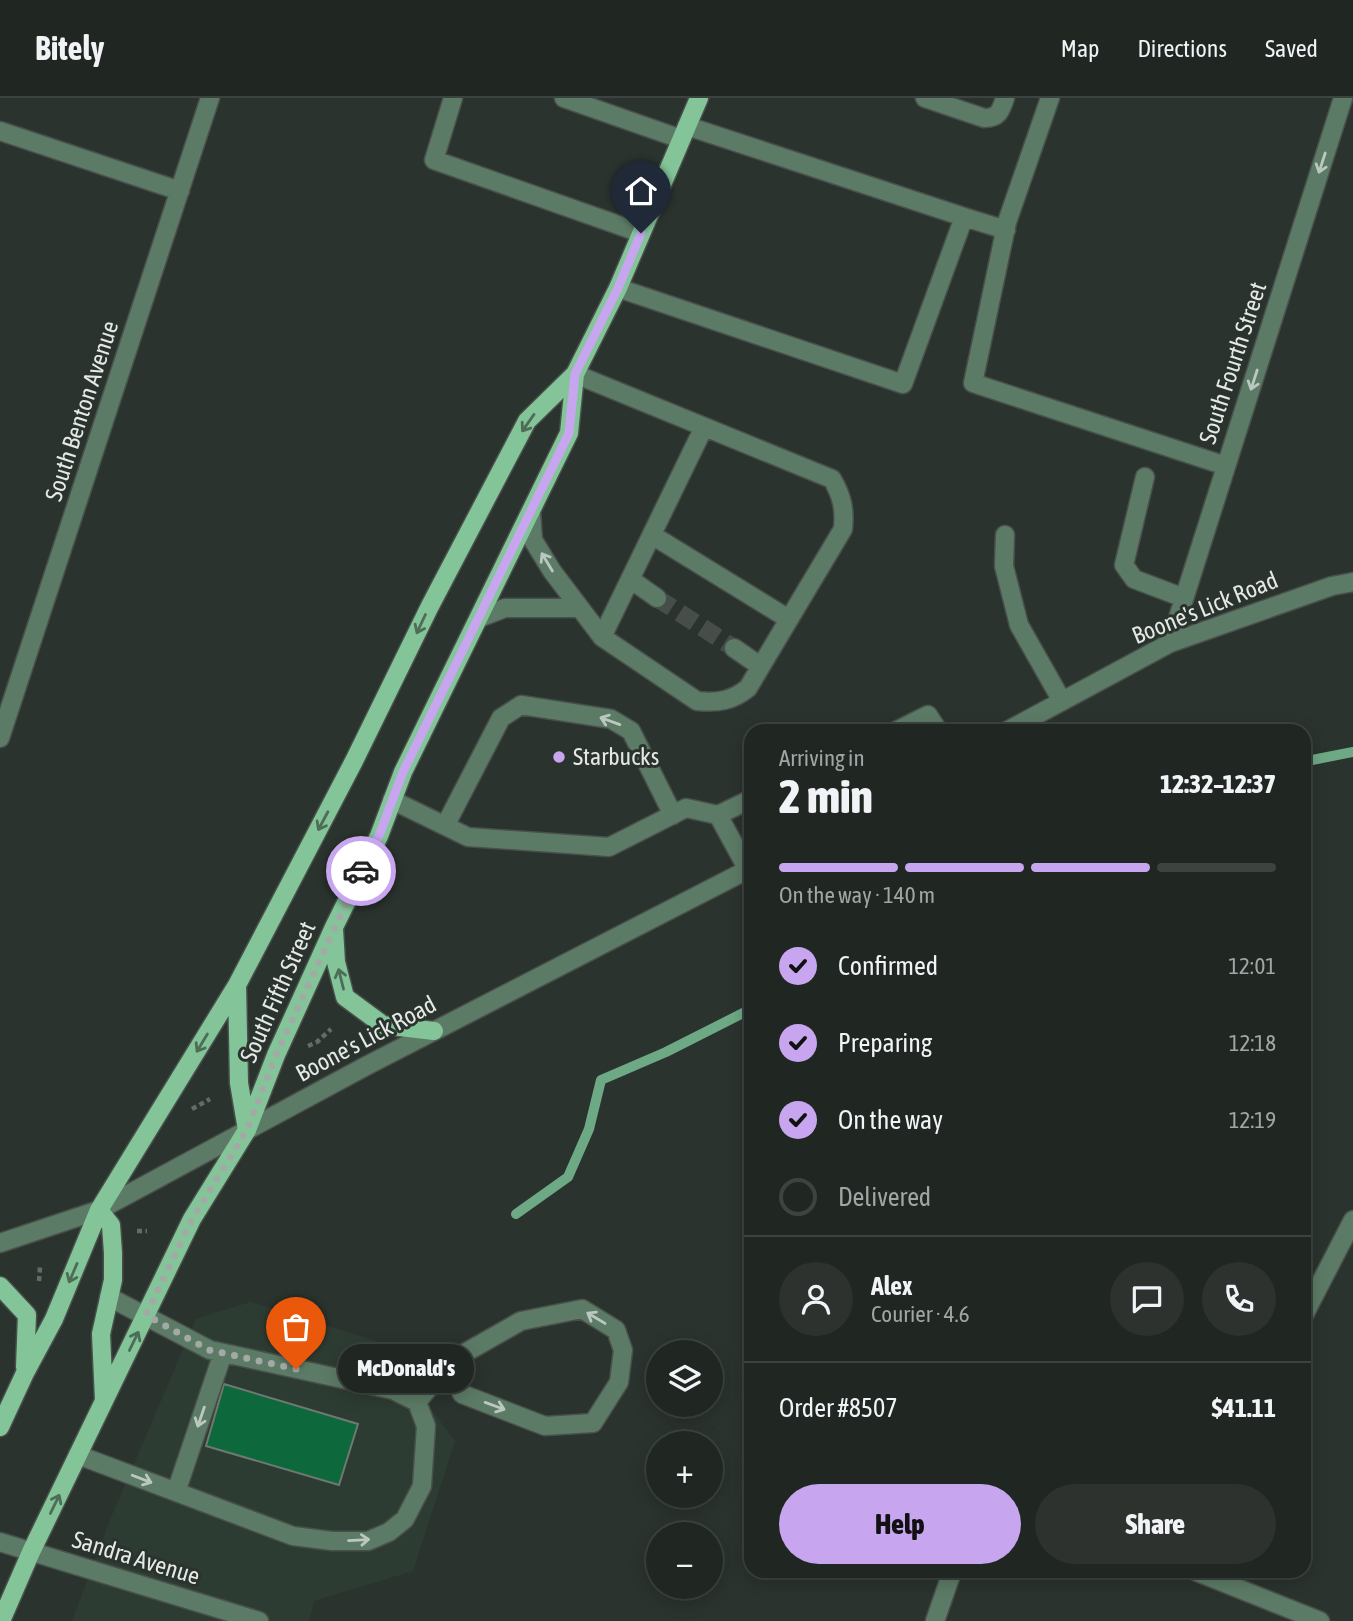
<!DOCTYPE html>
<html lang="en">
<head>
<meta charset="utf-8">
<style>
  :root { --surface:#202622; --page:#2d322f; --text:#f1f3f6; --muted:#a2a5a5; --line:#3d4340; --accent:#c7a6ef }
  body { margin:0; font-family:"Asap Condensed",sans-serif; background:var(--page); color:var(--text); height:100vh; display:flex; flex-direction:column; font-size:26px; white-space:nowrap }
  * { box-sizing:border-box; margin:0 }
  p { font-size:23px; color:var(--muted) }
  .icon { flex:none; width:38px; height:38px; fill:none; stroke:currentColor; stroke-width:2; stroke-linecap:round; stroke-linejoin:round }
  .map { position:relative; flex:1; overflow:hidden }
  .details { position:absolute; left:744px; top:626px; width:567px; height:854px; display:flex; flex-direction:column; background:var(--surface); border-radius:21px; box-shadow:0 4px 18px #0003,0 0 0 2px var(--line) }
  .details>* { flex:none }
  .controls { position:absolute; left:646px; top:1242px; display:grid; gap:14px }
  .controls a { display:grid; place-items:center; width:77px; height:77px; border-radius:50%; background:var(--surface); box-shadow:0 4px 18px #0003,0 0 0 2px var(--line); font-size:35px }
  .pin { position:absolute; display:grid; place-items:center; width:60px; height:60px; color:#fff; margin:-72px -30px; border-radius:50% 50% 50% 0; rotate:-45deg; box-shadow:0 0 7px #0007 }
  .pin .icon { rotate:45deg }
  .courier { position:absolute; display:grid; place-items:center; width:70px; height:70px; margin:-35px; border:5px solid #c7a6ef; border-radius:50%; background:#fff; color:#222; box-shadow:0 2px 9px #0007 }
  .bubble { position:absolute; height:49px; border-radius:24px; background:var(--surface); box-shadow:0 4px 18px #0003,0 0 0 2px var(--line); font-size:23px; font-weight:800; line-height:49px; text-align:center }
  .headline em { font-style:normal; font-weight:800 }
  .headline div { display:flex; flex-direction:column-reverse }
  .headline { display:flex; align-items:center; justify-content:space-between; height:119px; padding:0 35px }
  h1 { font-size:46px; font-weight:800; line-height:52px }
  .bar { display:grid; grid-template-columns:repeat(4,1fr); gap:10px 7px; align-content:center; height:84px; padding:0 35px }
  .bar i { height:9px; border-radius:5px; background:var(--line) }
  .bar .current { background:var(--accent) }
  .bar p { grid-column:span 4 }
  .line { display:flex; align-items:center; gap:18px; padding:0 35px; border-top:2px solid var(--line) }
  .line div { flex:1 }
  .round { display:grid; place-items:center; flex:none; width:74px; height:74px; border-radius:37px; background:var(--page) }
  ol { padding:0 35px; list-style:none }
  li { display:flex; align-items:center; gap:21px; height:77px }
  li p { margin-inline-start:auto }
  li .icon { padding:7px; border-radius:50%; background:var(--accent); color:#111; stroke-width:4 }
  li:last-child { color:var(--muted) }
  li i { width:38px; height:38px; border:4px solid var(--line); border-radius:50% }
  .button { display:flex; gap:14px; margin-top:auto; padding:14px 35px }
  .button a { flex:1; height:80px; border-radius:42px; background:var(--accent); color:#111; font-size:28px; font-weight:800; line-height:80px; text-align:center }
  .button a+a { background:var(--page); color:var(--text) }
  header { display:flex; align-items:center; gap:42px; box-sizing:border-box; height:98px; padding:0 35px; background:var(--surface); border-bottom:2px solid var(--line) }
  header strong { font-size:33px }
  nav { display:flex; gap:38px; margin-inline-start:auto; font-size:24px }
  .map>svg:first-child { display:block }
  .built { fill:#2d3c32 }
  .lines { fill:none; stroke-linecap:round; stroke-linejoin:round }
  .stream { stroke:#6ea986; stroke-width:10 }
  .building { fill:#0d683b; stroke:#6f7972; stroke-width:2 }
  .minor-tunnel { stroke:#474e49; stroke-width:18; stroke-dasharray:18 9; stroke-linecap:butt }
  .minor-casing { stroke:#49504b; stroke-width:21 }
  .major-casing { stroke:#49504b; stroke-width:21 }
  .path { stroke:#656c67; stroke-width:4.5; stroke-dasharray:5 3.5; stroke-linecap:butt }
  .minor { stroke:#5c7b66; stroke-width:18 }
  .major { stroke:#83c599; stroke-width:18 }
  .oneway { stroke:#bbc8bf }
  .oneway2 { stroke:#4e6d59 }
  .done { stroke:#a3a9a5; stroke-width:7; stroke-dasharray:0 12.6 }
  .route { stroke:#c7a6ef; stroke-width:9 }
  .poi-dot { fill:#c7a6ef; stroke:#2b332e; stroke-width:2.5 }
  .labels { text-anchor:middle; stroke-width:6; stroke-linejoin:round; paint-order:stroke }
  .street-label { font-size:24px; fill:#e4e9e5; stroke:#2b332e }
  .poi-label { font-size:24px; fill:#e4e9e5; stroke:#2b332e; text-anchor:start }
</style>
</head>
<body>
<header>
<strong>Bitely</strong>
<nav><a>Map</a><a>Directions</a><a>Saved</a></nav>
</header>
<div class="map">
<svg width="1353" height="1523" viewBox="0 0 1353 1523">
  <rect width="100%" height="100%" fill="#2b332e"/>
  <path class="built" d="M250 1204 380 1244 455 1343 413 1473 314 1503 309 1523H72L110 1422 196 1221Z"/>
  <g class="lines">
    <path class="stream" d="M1304 666 1307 663 1353 654
      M516 1116 568 1079 589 1031 601 982 666 954 751 911"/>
  </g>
  <path class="building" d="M224 1286 358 1326 339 1387 206 1348Z"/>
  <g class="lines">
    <path class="minor-tunnel" d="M657 500 734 550"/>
    <defs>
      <path id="minor" d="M453 0 434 62 641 135
        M564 0 681 41
        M925 0 984 20C999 20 1001 12 1005 0
        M1050 0 1007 124 973 285 1226 368
        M0 33 180 93
        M964 119 1006 132
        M618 190 903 286 964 119 687 28
        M1145 379 1124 467 1134 481 1184 500
        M531 413 533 442 552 473 602 539 697 603C718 605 732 603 748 590L843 431C845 411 842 398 832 381L575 276
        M652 437 787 520
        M1005 437 1004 468 1019 527 1062 603
        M630 481 657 500
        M479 520 505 510H578
        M602 539 704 329
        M1170 545 1343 0
        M734 550 760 568
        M894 634 928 617 939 634
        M1005 634 1170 545 1332 488 1353 484
        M0 640 210 0
        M392 702 468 739 609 749 686 710 718 717 751 701
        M718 717 748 772
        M445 728 501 620 521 607 611 621 631 633 673 717
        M0 1145 99 1112 366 968 751 770
        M1304 1217 1353 1122
        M417 1304 449 1265 463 1256 521 1223 582 1211 616 1232 623 1252 619 1284 593 1325 545 1328 462 1296 449 1265
        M78 1357 293 1438 332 1443H368L389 1434 405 1421 422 1388 426 1328 417 1304 393 1292 210 1252 109 1199
        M176 1394 223 1255
        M0 1444 259 1523
        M1197 1474 1320 1523
        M935 1523 952 1474"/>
      <path id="major" d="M334 831 336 864 345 899 383 927 434 933
        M237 887 239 985 247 1032
        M99 1112 111 1127 113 1155V1182L101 1236 104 1302
        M0 1188 27 1217 25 1269
        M0 1329 25 1275 54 1221 99 1112 237 887 354 663 430 508 527 323 575 276 618 190 699 0
        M1 1523 31 1454 192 1121 247 1032 276 957 334 829 379 738 403 674 569 335 575 276"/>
    </defs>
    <use href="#minor" class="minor-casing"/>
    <use href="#major" class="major-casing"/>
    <path class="path" d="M308 948 317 944 331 931
      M192 1011 210 1001
      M137 1133H147
      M39 1183 40 1169"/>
    <use href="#minor" class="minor"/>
    <use href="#major" class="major"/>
  </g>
  <defs><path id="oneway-shaft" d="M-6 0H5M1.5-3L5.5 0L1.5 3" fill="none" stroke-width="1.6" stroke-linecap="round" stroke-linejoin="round" transform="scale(1.75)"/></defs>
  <g class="oneway">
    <use href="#oneway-shaft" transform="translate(1322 65) rotate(108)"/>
    <use href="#oneway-shaft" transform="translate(1254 282) rotate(108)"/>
    <use href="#oneway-shaft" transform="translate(547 464) rotate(-121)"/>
    <use href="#oneway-shaft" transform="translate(610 623) rotate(-160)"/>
    <use href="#oneway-shaft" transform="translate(596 1220) rotate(-149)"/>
    <use href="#oneway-shaft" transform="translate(495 1308) rotate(20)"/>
    <use href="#oneway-shaft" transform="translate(201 1319) rotate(109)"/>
    <use href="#oneway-shaft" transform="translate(142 1381) rotate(21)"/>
    <use href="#oneway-shaft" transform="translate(359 1442) rotate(-3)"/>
  </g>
  <g class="oneway2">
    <use href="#oneway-shaft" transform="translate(528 325) rotate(125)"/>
    <use href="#oneway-shaft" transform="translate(421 526) rotate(115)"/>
    <use href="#oneway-shaft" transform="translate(323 723) rotate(118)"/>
    <use href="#oneway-shaft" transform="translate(341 881) rotate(-104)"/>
    <use href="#oneway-shaft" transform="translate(202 945) rotate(121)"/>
    <use href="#oneway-shaft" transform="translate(73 1175) rotate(113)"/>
    <use href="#oneway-shaft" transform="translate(134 1243) rotate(-64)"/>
    <use href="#oneway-shaft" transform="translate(55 1406) rotate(-64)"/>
  </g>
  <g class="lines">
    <path class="done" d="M296 1271 209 1252 146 1217 192 1121 247 1032 276 957 361 773"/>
    <path class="route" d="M361 773 379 738 403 674 569 335 575 276 618 190 641 135"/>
  </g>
  <circle class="poi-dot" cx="559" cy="659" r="7"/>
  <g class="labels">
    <g class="street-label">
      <text transform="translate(1233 265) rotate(-72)" y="8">South Fourth Street</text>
      <text transform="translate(82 313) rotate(-72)" y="8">South Benton Avenue</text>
      <text transform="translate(1205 510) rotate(-22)" y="8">Boone's Lick Road</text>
      <text transform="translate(278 894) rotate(-66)" y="8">South Fifth Street</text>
      <text transform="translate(366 941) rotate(-28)" y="8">Boone's Lick Road</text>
      <text transform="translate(136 1460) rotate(17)" y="8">Sandra Avenue</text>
    </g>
    <g class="poi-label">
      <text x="573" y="667">Starbucks</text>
    </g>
  </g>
</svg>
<div class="controls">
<a><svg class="icon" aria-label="layers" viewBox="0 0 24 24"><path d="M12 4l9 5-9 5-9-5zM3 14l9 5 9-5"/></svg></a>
<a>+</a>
<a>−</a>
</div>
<div class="pin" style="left:296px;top:1271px;background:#ea580c"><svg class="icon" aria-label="bag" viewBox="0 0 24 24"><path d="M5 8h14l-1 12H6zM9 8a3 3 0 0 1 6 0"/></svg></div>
<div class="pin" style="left:641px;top:135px;background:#1f2937"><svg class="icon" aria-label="home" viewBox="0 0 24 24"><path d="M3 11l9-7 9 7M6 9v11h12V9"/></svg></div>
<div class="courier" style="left:361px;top:773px"><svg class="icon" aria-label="car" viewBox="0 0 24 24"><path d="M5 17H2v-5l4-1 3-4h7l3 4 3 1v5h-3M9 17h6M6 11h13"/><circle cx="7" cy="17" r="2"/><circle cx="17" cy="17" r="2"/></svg></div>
<div class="bubble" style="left:338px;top:1246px;width:136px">McDonald's</div>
<section class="details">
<div class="headline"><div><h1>2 min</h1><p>Arriving in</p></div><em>12:32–12:37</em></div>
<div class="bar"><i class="current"></i><i class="current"></i><i class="current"></i><i></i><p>On the way · 140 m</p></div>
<ol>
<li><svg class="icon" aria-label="check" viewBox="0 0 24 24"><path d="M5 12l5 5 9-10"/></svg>Confirmed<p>12:01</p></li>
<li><svg class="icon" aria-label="check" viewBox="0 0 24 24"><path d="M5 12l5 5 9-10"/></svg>Preparing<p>12:18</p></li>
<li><svg class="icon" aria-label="check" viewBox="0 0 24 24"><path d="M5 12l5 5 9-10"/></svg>On the way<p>12:19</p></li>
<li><i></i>Delivered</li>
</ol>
<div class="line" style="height:126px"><a class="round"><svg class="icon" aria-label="person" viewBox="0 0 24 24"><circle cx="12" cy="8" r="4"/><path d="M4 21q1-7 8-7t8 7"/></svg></a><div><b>Alex</b><p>Courier · 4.6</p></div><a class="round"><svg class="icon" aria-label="chat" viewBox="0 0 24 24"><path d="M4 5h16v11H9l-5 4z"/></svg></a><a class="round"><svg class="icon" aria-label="phone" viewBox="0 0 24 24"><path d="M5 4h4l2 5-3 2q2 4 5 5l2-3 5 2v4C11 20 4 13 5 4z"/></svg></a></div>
<div class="line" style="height:91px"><div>Order #8507</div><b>$41.11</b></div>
<div class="button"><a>Help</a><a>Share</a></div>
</section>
</div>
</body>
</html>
